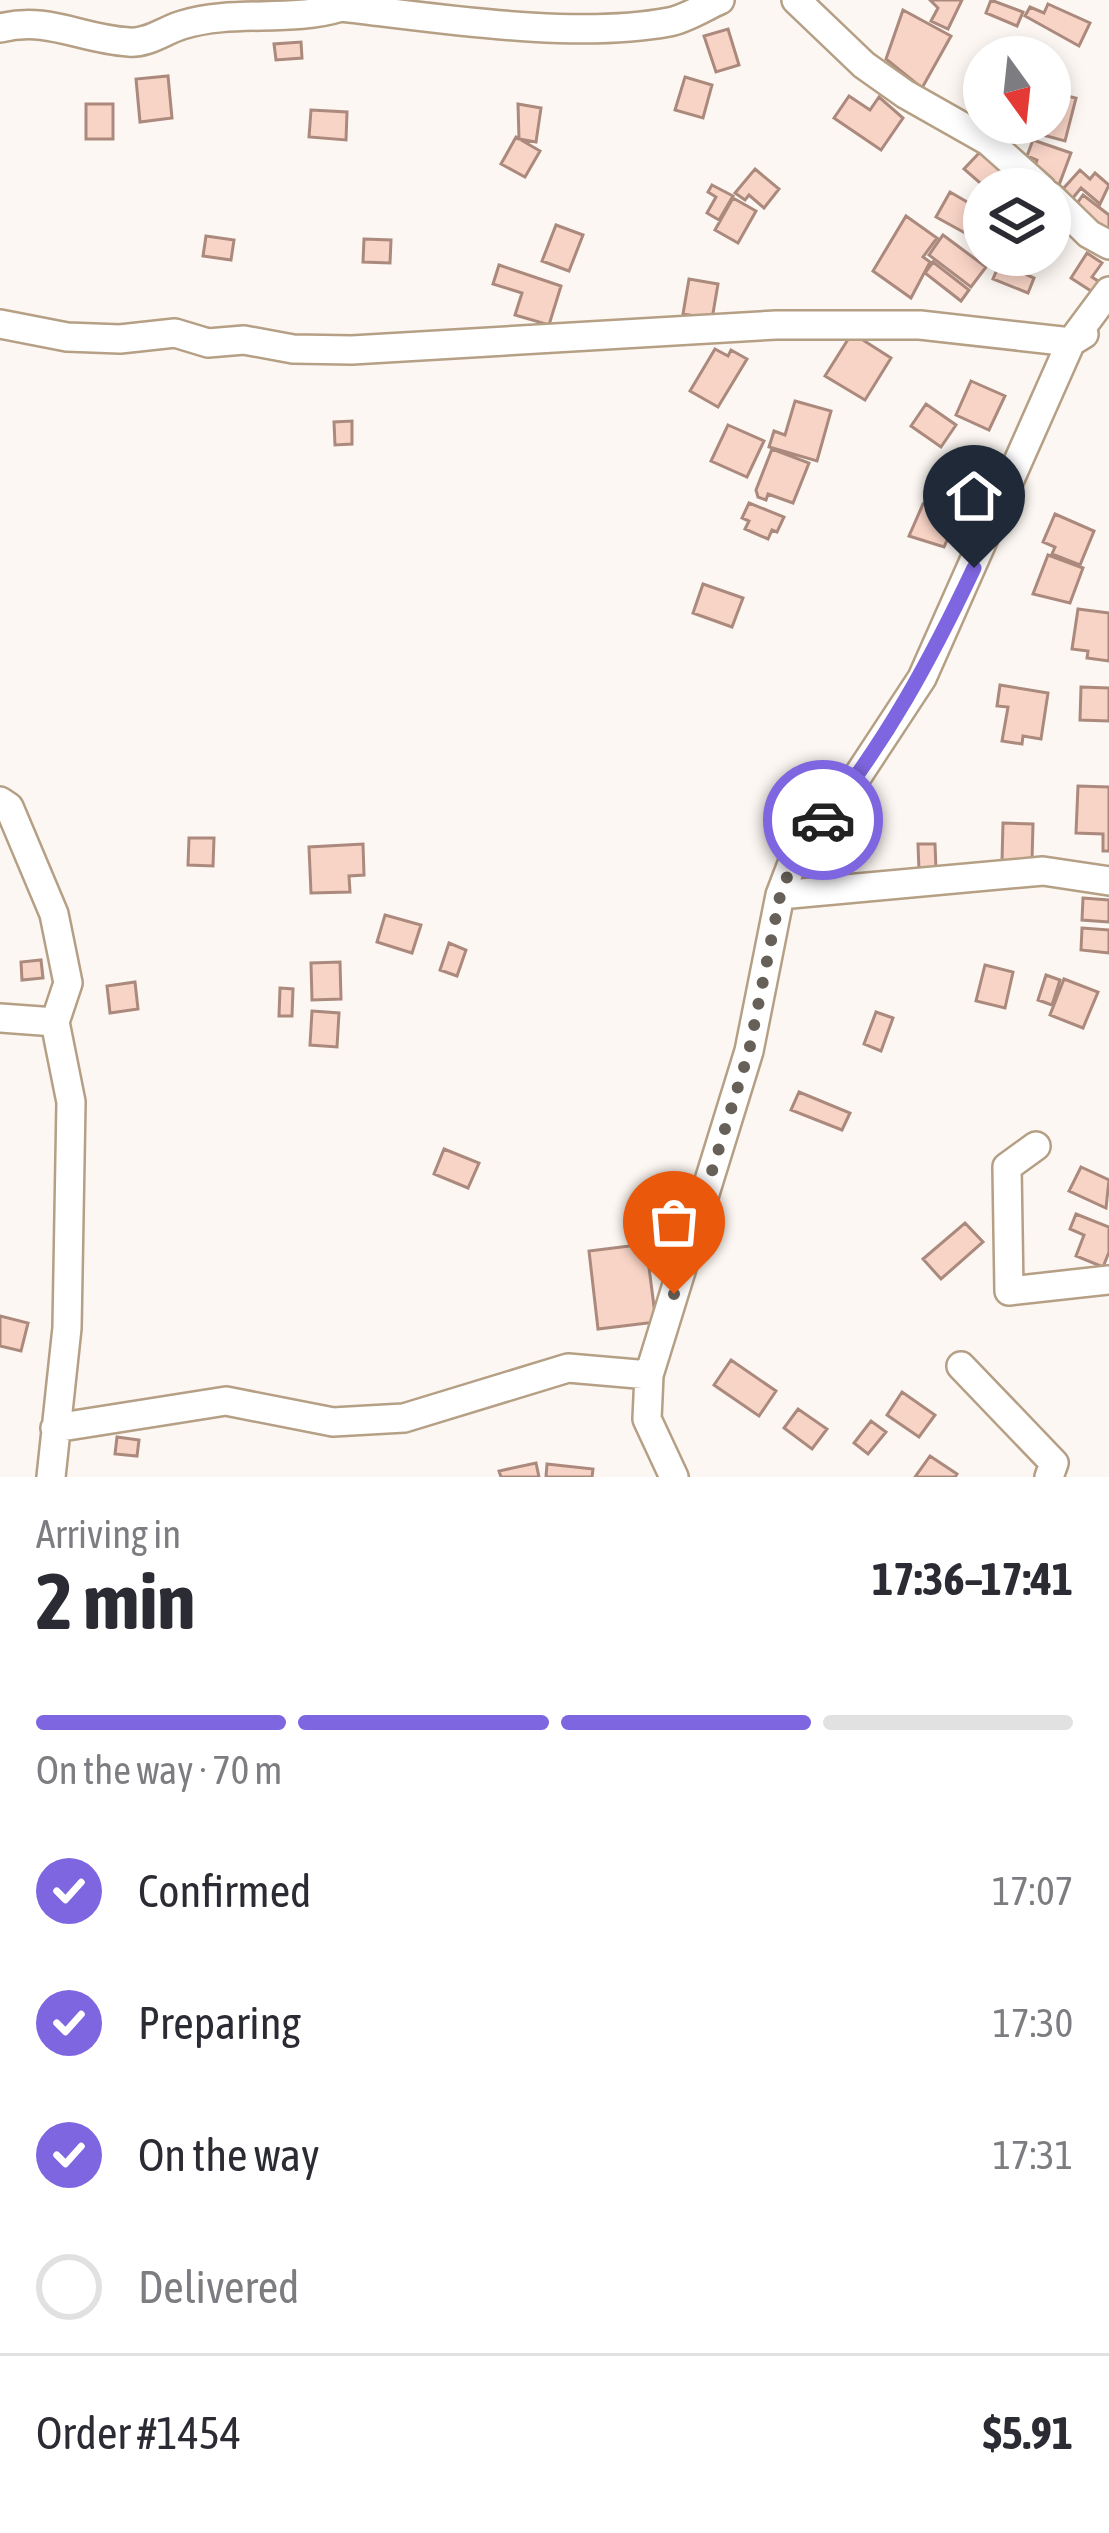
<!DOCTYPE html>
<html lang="en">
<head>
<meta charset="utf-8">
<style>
  :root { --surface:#fff; --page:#f7f7f7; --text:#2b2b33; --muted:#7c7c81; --line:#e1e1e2; --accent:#7f66e1 }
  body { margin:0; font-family:"Asap Condensed",sans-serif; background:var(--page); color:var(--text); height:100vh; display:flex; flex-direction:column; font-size:45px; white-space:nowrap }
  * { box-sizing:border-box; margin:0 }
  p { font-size:39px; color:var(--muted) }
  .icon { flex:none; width:66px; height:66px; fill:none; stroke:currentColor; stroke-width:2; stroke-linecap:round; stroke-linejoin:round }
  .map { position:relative; height:1477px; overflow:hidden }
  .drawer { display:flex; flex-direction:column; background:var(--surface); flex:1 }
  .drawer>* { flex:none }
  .needle { width:78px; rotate:165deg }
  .controls { position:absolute; left:963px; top:36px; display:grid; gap:24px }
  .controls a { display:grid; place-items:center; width:108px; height:108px; border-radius:50%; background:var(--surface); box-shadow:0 6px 18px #0003; font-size:60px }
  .pin { position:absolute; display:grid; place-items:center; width:102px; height:102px; color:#fff; margin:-123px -51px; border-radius:50% 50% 50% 0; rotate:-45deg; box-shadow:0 0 12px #0007 }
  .pin .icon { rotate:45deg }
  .courier { position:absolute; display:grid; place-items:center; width:120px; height:120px; margin:-60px; border:9px solid #7f66e1; border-radius:50%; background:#fff; color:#222; box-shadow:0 3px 15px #0007 }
  .head em { font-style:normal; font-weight:700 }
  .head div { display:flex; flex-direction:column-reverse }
  .head { display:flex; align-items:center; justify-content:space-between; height:204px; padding:0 36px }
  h1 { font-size:78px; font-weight:700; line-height:90px }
  .bar { display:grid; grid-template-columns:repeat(4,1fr); gap:18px 12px; align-content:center; height:144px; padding:0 36px }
  .bar i { height:15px; border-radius:9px; background:var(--line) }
  .bar .current { background:var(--accent) }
  .bar p { grid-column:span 4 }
  .line { display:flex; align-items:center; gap:30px; padding:0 36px; border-top:3px solid var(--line) }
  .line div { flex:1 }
  ol { padding:0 36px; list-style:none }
  li { display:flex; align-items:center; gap:36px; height:132px }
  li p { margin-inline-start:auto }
  li .icon { padding:12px; border-radius:50%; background:var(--accent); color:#fff; stroke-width:4 }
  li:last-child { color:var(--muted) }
  li i { width:66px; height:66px; border:6px solid var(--line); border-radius:50% }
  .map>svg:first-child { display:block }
  .building { fill:#f8d4c6; stroke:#ab8a7d; stroke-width:3 }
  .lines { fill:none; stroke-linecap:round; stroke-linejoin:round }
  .street-casing { stroke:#b59f85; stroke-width:32 }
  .street { stroke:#fff; stroke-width:27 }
  .done { stroke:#666058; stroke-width:12; stroke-dasharray:0 21.6 }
  .route { stroke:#7f66e1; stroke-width:15 }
</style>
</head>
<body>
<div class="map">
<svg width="1109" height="1477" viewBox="0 0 1109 1477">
  <rect width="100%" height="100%" fill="#fcf7f2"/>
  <path class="building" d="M930 0H962L948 29 931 21 938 8Z
    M991 0 1023 12 1017 26 986 13Z
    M1048 4 1090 23 1079 46 1025 16 1030 7 1044 13Z
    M903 10 951 36 922 88 886 59Z
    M728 29 739 65 716 72 704 36Z
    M301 42 302 58 276 60 274 44Z
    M168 76 172 118 140 122 136 79Z
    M685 77 712 85 703 118 675 110Z
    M1050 92 1076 98 1065 141 1039 134 1041 123H1050Z
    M849 96 870 110 879 97 903 118 881 150 834 118Z
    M86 104H113V139H86Z
    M518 104 541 108 536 142 519 139Z
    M311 110 347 112 346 140 309 137Z
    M516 137 540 151 525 177 501 164Z
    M1033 140 1071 153 1059 185 1032 175 1037 160 1027 156Z
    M980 152 1008 176 997 189H987L964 169Z
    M755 169 779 189 764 208 749 195 745 200 735 193Z
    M1080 170 1090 179 1095 173 1109 185 1100 204 1081 188 1072 199 1062 190Z
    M712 185 733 196 719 220 707 213 716 197 708 192Z
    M950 192 981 210 967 234 936 217Z
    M1083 195 1109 215V233L1071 212Z
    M733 198 756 211 738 243 715 230Z
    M906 216 937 238 923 257 930 262 911 298 873 271Z
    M556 225 583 235 569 271 542 261Z
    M943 235 986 267 971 287 929 255Z
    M206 236 234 240 231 260 203 256Z
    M364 239 391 240 390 263 363 262Z
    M1087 253 1102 263 1092 277 1101 283 1094 293 1071 278Z
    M1003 255 1035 256 1027 275 1034 278 1028 293 993 279Z
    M933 262 969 290 961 301 925 273Z
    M499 265 561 286 549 325 515 315 522 293 493 284Z
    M689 279 718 284 712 319 683 314Z
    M852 333 891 358 865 400 825 376Z
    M715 349 728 356 731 350 747 359 718 407 690 391Z
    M971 381 1005 396 989 430 956 415Z
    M795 401 831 411 817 461 769 447 774 431 785 435Z
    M926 404 956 425 941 447 911 426Z
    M352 421V444L335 445 334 422Z
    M728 425 764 441 747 477 711 461Z
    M772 449 809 463 793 503 768 494 766 500 758 497 756 490Z
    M968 459 987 471 957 517 926 497 948 463 960 471Z
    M749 503 784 517 777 532 772 530 768 539 745 529 749 521 742 518Z
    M923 504 957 519 944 547 909 536Z
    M1055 514 1094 531 1080 565 1052 554 1055 547 1043 542Z
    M1048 555 1083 568 1070 603 1033 594Z
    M703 584 743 598 732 627 693 613Z
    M1078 609 1109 613V661L1087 658 1088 651 1072 649Z
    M1000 685 1048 693 1041 739 1023 736 1022 744 1002 741 1008 707 997 706Z
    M1081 687 1109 688V721L1080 720Z
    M1078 786 1109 787V851H1103V834L1076 833Z
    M1003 823 1033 824 1032 861H1002Z
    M189 838H214L213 866 188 865Z
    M363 844 364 875 349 876 350 892 311 893 309 847Z
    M918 844H935L936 870 919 871Z
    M1083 898 1109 900V922L1082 920Z
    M385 915 421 925 412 953 377 942Z
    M1082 928 1109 930V953L1081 950Z
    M449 943 466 950 457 976 440 970Z
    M41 960 43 978 22 980 21 962Z
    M340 962 341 999 312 1000 311 963Z
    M985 965 1013 972 1005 1008 976 1001Z
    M1046 975 1060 980 1052 1005 1038 1000Z
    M1064 979 1098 992 1083 1028 1050 1015Z
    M135 982 138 1009 110 1013 107 986Z
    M280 988 293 989 292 1016H279Z
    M312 1011 339 1013 337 1047 310 1045Z
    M876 1012 893 1018 881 1051 864 1044Z
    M799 1092 850 1113 842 1130 791 1110Z
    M444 1149 479 1163 468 1188 434 1174Z
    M1081 1167 1109 1180 1106 1208 1069 1191Z
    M1076 1214 1109 1227V1252L1103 1267 1076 1256 1084 1235 1070 1229Z
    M965 1223 983 1242 941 1279 923 1259Z
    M646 1244 656 1322 598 1329 589 1251Z
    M0 1316 28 1323 21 1351 0 1346Z
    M731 1360 776 1391 759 1416 714 1385Z
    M902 1392 935 1415 919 1437 887 1415Z
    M798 1409 827 1429 812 1449 784 1428Z
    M871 1421 886 1432 868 1454 854 1443Z
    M117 1437 139 1440 137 1456 115 1454Z
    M930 1456 957 1474 955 1477H915Z
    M536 1463 539 1477H501L499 1471Z
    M547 1464 593 1469 592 1477H546Z"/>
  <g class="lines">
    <defs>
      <path id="street" d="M341 0V7C439 18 573 40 669 22 686 19 704 7 720 0
        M796 0 864 65 905 94 988 141 1042 189
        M0 28C50 16 79 39 129 42 147 44 165 30 182 25 233 9 290 23 341 7
        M1050 196 1089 234 1109 245
        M0 324 67 337 120 339 175 333 208 343 244 340 293 349 352 350 776 325H920L1071 342 1084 334
        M0 801 9 807 54 914 68 983 55 1022 71 1102 67 1328 51 1477
        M780 895 1043 871 1109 881
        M0 1018 55 1022
        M1036 1146 1007 1167 1009 1291 1109 1280
        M961 1366 1054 1463 1049 1477
        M55 1428 226 1401 333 1422 404 1418 568 1368 649 1375
        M674 1477 647 1419 649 1375 749 1051 780 895 796 853 857 777 922 678 1071 342 1109 291"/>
    </defs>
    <use href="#street" class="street-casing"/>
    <use href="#street" class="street"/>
  </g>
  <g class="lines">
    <path class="done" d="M674 1294 749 1051 780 896 796 853 823 820"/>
    <path class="route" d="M823 820C886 742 931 659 974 568"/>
  </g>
</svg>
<div class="controls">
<a><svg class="needle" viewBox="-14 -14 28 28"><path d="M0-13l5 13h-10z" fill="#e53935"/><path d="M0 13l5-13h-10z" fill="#7c7c81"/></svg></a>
<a><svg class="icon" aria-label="layers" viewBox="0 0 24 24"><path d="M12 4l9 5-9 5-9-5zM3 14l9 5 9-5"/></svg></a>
</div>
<div class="pin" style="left:674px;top:1294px;background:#ea580c"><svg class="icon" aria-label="bag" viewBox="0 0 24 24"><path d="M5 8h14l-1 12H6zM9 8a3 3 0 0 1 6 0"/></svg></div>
<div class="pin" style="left:974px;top:568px;background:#1f2937"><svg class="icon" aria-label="home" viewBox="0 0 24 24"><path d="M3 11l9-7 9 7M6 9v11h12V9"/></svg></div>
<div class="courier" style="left:823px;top:820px"><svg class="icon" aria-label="car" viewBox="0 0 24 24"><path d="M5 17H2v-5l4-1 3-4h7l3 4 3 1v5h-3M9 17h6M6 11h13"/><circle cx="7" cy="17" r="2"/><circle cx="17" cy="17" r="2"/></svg></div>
</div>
<section class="drawer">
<div class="head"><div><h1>2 min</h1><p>Arriving in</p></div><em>17:36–17:41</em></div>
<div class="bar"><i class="current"></i><i class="current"></i><i class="current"></i><i></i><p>On the way · 70 m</p></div>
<ol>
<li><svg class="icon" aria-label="check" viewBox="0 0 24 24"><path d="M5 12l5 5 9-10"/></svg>Confirmed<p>17:07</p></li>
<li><svg class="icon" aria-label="check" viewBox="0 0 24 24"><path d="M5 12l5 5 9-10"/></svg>Preparing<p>17:30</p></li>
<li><svg class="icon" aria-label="check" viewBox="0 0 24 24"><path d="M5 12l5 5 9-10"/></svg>On the way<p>17:31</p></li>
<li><i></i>Delivered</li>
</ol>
<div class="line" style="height:156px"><div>Order #1454</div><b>$5.91</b></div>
</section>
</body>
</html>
